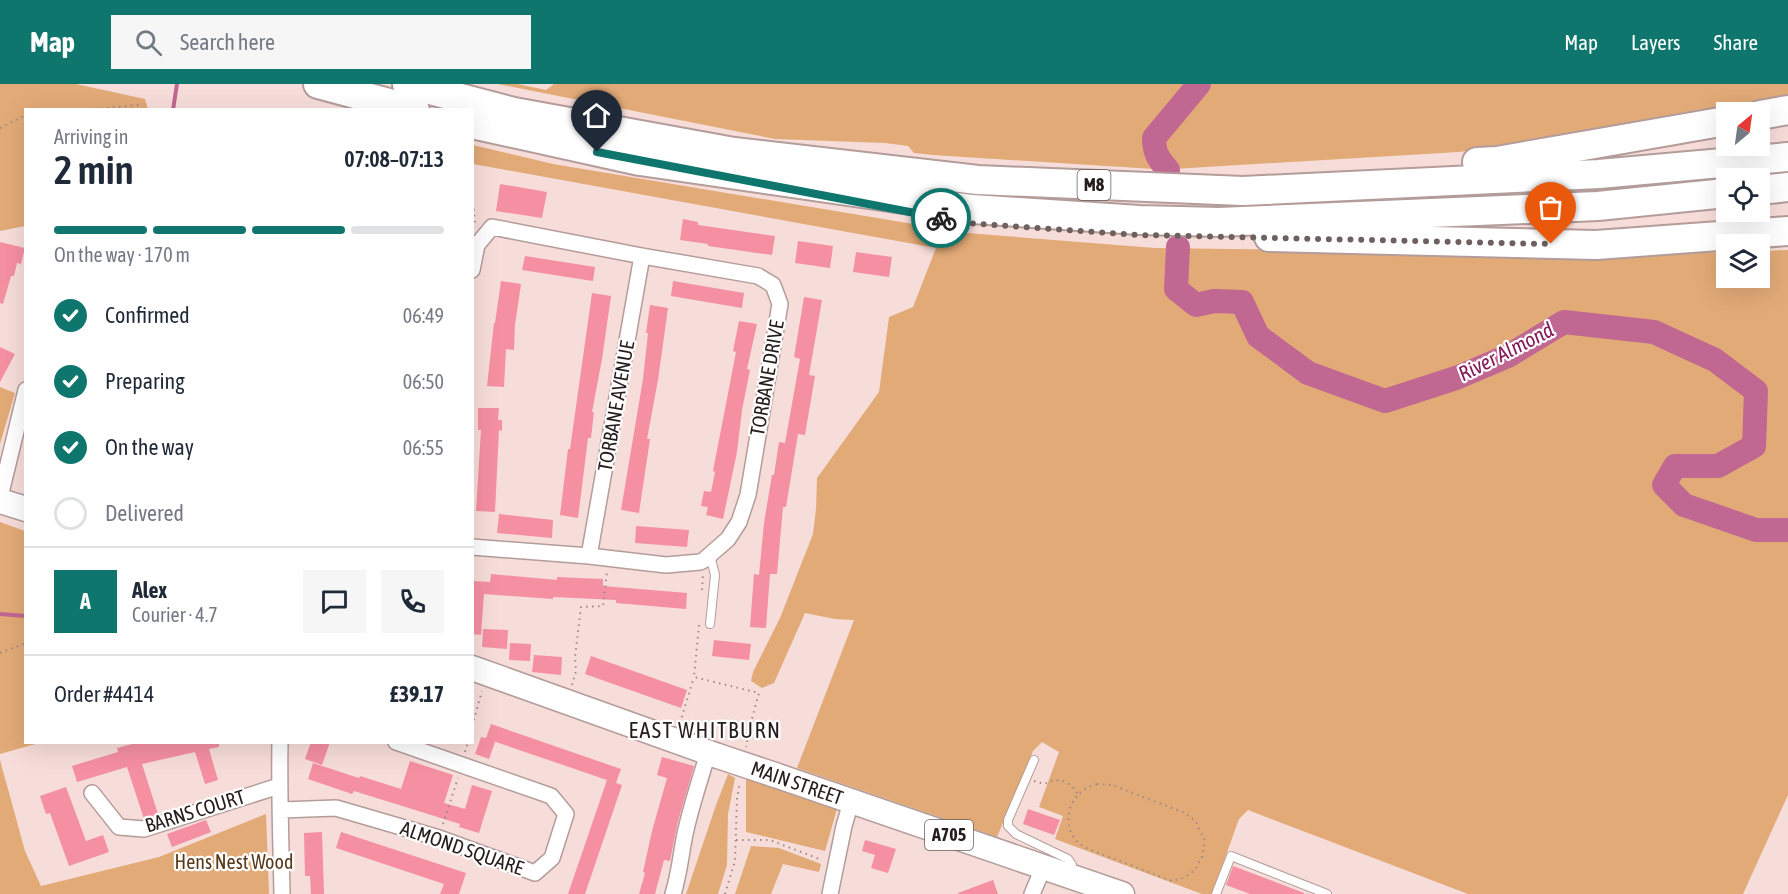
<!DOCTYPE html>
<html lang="en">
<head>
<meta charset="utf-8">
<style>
  :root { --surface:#fff; --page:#f6f6f7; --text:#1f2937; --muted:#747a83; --line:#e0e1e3; --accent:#0f766e }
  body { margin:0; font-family:"Asap Condensed",sans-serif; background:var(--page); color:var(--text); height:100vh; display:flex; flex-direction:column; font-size:22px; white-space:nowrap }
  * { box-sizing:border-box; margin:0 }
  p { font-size:20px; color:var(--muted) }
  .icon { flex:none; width:33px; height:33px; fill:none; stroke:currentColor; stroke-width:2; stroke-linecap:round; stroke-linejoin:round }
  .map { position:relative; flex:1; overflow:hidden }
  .panel { position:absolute; left:24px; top:24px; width:450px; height:636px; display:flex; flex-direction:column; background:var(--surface); border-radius:0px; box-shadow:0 6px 24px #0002 }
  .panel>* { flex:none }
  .needle { width:39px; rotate:29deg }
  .buttons { position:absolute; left:1716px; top:18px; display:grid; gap:12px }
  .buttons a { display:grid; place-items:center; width:54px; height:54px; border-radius:0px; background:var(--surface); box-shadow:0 6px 24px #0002; font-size:30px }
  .pin { position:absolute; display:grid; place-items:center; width:51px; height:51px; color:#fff; margin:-62px -26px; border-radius:50% 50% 50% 0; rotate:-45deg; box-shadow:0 0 6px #0007 }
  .pin .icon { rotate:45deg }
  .courier { position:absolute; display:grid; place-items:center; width:60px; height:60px; margin:-30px; border:4px solid #0f766e; border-radius:50%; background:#fff; color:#222; box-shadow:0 2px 8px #0007 }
  .headline em { font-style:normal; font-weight:600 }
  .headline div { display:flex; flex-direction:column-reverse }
  .headline { display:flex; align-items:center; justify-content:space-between; height:102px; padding:0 30px }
  h1 { font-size:39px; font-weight:600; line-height:45px }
  .bar { display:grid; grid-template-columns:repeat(4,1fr); gap:9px 6px; align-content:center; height:72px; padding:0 30px }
  .bar i { height:8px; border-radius:4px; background:var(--line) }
  .bar .active { background:var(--accent) }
  .bar p { grid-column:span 4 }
  .line { display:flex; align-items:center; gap:15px; padding:0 30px; border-top:2px solid var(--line) }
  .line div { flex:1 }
  .round { display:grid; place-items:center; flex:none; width:63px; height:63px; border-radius:0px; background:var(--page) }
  ol { padding:0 30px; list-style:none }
  li { display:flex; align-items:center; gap:18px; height:66px }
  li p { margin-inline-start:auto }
  li .icon { padding:6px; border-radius:50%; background:var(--accent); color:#fff; stroke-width:4 }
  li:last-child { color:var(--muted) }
  li i { width:33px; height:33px; border:3px solid var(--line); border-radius:50% }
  header { display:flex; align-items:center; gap:36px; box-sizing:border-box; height:84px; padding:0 30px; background:var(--accent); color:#fff }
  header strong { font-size:28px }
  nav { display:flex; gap:33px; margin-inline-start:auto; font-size:21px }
  .search { width:420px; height:54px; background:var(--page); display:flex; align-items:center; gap:15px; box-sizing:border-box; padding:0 21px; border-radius:0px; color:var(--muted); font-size:22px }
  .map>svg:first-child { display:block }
  .green { fill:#e2aa77 }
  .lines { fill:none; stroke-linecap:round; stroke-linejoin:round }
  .stream { stroke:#c06792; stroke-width:4 }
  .river { stroke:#c06792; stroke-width:24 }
  .building { fill:#f58fa2 }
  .service-casing { stroke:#b39c99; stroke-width:10 }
  .minor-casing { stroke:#b39c99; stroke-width:18 }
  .primary-casing { stroke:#b39c99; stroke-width:27 }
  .motorway-casing { stroke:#b39c99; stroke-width:32 }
  .path { stroke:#9c8a88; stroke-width:2; stroke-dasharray:1.5 4.5; stroke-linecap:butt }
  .service { stroke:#fff; stroke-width:8 }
  .minor { stroke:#fff; stroke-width:15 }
  .primary { stroke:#fff; stroke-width:24 }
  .motorway { stroke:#fff; stroke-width:28 }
  .primary-bridge-casing { stroke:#b39c99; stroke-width:27; stroke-linecap:butt }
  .primary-bridge { stroke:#fff; stroke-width:24 }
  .done { stroke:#6e605e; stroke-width:6; stroke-dasharray:0 10.8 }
  .route { stroke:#0f766e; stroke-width:8 }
  .labels { text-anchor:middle; stroke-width:4.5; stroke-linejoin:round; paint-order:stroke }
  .shield { fill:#fff; stroke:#66605f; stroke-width:1.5 }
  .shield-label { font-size:18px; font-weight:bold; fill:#251c1b }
  .street-label { font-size:20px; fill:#251c1b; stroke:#fff }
  .park-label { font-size:20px; fill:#57391b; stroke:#fff }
  .water-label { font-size:21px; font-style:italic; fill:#851857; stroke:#fff }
  .quarter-label { font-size:22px; letter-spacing:1.5px; fill:#251c1b; stroke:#fff }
</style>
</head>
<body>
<header>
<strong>Map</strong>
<div class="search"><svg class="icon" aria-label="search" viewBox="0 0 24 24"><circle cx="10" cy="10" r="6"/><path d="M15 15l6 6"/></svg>Search here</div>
<nav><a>Map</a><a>Layers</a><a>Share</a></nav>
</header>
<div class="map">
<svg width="1788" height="810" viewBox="0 0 1788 810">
  <rect width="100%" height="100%" fill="#f7ddda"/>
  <path class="green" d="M0 0H76L145 15 148 25 26 26 25 142 0 147Z
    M498 0H518L546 6 554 0H1788V14L1687 33 1680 29 1610 47 1459 68 1173 85H1154L933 71 914 69 908 62 885 59 775 55Z
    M473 61 553 80 967 149 1155 164 1661 170 1726 168V194H1760V167L1788 166V711L1743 810H1468L1248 726 1239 735 1212 810H1202L1055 755 1063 732 1039 723 1059 668 1042 658 1033 667 997 753 797 684 854 536 835 535 805 529 774 599 762 604 751 597 753 588 780 534 813 450 816 425 817 394 879 308 889 233 913 223 936 164 473 80Z
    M0 303 15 309 0 360Z
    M0 438 25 447 26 658 39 659 0 670Z
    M0 676 25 767 41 802 159 773 266 730 269 810H0Z
    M728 690 735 694 728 730 727 781 718 810H686L716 721Z
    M746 693 837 725 825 767 746 748Z
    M751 762 779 764 821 780 819 788 783 780 771 810H735Z"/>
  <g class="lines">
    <path class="stream" d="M173 26 177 0
      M0 530 26 532"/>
    <path class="river" d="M1168 86C1158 75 1154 68 1154 54L1199 0
      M1178 163 1176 205 1196 221 1214 217 1242 218 1258 252 1308 289 1385 317 1456 294 1508 272 1564 238 1654 248 1715 276 1756 307 1754 362 1718 382H1675L1664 401 1684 421 1756 446H1788"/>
  </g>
  <path class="building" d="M500 100 547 108 542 134 496 127Z
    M683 135 698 138V141L775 152 772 171 708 162V160L680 156Z
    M798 157 833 162 830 184 795 179Z
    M0 158 25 164 21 180 17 179 14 192H11L3 220 0 219Z
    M856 168 892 173 889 193 853 188Z
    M525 172 595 183 593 197 522 186Z
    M501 197 521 200 515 241 514 266 506 265 504 303 487 302 494 239H495Z
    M673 197 744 209 742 224 671 212Z
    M592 209 611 212 602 275 592 328H594L591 354H588L578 434 560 431 568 365H570Z
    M804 213 822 216 809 291 815 292 805 351 798 350 786 423H783L777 490H770L766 544 750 543 754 490 759 491 764 439 772 391H774L779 358 785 359 800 275 794 273Z
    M650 221 668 224 658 296 647 355H650L639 429 621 426 643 295 648 249H646Z
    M739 237 757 240 747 285 750 286 742 326 737 368 723 435 706 431 708 423 701 422 704 407 711 408 715 388 713 387 736 268 733 267Z
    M0 263 15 270 0 298Z
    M478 324H499L498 336H502V347L499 346 495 428 476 427 481 346H478Z
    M499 430 553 436 552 454 497 449Z
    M636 442 689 446 687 463 635 459Z
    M491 490 557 496V493L603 495V502L687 509 686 525 616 519V516L553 513V515L484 510 481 551 472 550V497L490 498Z
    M483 545 508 546 507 565 482 563Z
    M714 556 751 560 749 576 712 572Z
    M510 559 531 560 530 577 509 576Z
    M534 571 562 573 561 591 532 588Z
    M591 572 687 606 681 624 585 590Z
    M491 640 621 685 616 699 622 701 585 810H568L607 696 493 657 495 658 489 675 475 670 481 653 486 654Z
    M140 658H219V663L209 665 218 696 205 700 195 668 142 680 158 730 144 735 127 683 77 698 72 682 118 668 117 664Z
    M311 658H330L322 681 305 675Z
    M662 673 694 682 678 737 670 777 664 776 655 810H639L645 789 643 788 652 747 667 694 657 691Z
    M410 677 453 691 444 719 465 725 472 701 492 707 479 749 459 743 460 740 354 707 352 710 308 695 313 679 359 694 360 692 401 705Z
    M66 703 86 757 103 751 109 768 69 782 50 729 46 730 40 712Z
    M1028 725 1060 736 1054 751 1023 740Z
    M206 736 211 748 172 763 167 750Z
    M322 748 324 810H311L310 792H305L304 749Z
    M341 748 466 789 459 810H440L444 800 336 764Z
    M865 756 896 765 888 789 871 784 875 771 862 767Z
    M1233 782 1304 809V810H1250L1226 801Z
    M993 796 998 810H958V809Z"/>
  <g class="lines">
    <defs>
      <path id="service" d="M710 471 715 491 710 540
        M1034 676 1008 736V742L1016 750 1068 775 1072 781 1070 790
        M1216 810 1231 772 1327 810"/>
      <path id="minor" d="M472 186 477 161 492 143 642 172 758 192 773 201 780 220 748 411 739 438 728 455 704 476 700 478 666 481 589 472 472 463
        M0 413 26 306
        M589 472 642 172
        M280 658C279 709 281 759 282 810
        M92 709 119 743 144 745 279 702
        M281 726 336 724 439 754 535 789 552 774 566 730 551 712 396 658
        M673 810C679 791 681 770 685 750 691 722 700 696 708 669
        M830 810 844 742 851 718
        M1032 810 1044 782"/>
      <path id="primary" d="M0 417 26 425
        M472 584 718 672
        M775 691 1122 810"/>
      <path id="motorway" d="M318 0 415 26
        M407 0 514 28 734 68 978 96 1243 107 1599 90 1788 73
        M1760 31 1788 26
        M472 40 640 77 972 125 1139 136 1219 138 1598 122 1726 109
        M1477 78 1497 77 1726 37
        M1760 106 1788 103
        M1269 153 1596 161 1788 147"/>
    </defs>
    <use href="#service" class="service-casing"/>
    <use href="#minor" class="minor-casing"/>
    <use href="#primary" class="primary-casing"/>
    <use href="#motorway" class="motorway-casing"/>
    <path class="path" d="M83 26 139 21 142 26
      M0 44 26 31
      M472 107 475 140
      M702 506 703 490
      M699 541 694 593 759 609 751 638 746 663
      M0 569 26 559
      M572 601 576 587 575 573 581 523 603 522 607 488
      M680 639 694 593
      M472 642 482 607
      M465 668 468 658
      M1034 697 1044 700 1054 696 1063 697 1071 701 1078 710
      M1097 700 1112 701 1185 729 1196 738 1205 757 1202 773 1195 786 1183 794 1172 797 1088 765C1084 762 1079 760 1076 756 1064 743 1067 720 1080 709 1085 704 1091 702 1097 700Z
      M443 740 458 694
      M736 756H770L822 776
      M725 810 735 777 737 715 740 698"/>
    <use href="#service" class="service"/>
    <use href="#minor" class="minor"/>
    <use href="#primary" class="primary"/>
    <use href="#motorway" class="motorway"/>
    <defs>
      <path id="primary-bridge" d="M718 672 775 691"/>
    </defs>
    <use href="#primary-bridge" class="primary-bridge-casing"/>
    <use href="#primary-bridge" class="primary-bridge"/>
  </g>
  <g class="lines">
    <path class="done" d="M941 134 966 139 1139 151 1551 160"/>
    <path class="route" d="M597 68 941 134"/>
  </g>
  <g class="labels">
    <g class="shield">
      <rect x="1077.5" y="86" width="33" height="30" rx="4.5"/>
      <rect x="925" y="736" width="48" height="30" rx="4.5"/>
    </g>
    <g class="shield-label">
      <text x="1094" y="107">M8</text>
      <text x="949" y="757">A705</text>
    </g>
    <g class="street-label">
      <text transform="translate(767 294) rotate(-80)" y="7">TORBANE DRIVE</text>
      <text transform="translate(616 322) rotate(-80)" y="7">TORBANE AVENUE</text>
      <text transform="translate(797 699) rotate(19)" y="7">MAIN STREET</text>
      <text transform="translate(195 727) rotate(-17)" y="7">BARNS COURT</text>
      <text transform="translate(462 764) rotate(19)" y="7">ALMOND SQUARE</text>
    </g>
    <g class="park-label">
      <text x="234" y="785">Hens Nest Wood</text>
    </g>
    <g class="water-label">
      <text transform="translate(1506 268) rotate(-27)" y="7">River Almond</text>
    </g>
    <g class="quarter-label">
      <text x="705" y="654">EAST WHITBURN</text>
    </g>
  </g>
</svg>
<div class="buttons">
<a><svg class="needle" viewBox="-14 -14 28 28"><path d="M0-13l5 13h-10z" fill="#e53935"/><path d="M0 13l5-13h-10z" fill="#747a83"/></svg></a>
<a><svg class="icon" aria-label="locate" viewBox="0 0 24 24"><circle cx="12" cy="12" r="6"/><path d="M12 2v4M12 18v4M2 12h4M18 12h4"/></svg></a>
<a><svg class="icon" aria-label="layers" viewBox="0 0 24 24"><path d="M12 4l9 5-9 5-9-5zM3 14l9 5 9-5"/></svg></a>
</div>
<div class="pin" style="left:1551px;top:160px;background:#ea580c"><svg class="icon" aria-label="bag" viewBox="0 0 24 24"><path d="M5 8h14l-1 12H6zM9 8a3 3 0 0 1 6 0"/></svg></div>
<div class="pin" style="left:597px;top:68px;background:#1f2937"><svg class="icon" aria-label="home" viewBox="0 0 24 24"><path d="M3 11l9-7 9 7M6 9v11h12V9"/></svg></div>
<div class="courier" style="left:941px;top:134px"><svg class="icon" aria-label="bike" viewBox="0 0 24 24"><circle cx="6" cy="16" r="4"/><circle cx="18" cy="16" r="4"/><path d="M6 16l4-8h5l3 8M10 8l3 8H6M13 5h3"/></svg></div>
<section class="panel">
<div class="headline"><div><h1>2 min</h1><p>Arriving in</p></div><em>07:08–07:13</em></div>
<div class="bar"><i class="active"></i><i class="active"></i><i class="active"></i><i></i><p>On the way · 170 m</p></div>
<ol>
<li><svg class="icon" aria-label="check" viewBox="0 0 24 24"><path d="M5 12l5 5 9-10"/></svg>Confirmed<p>06:49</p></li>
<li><svg class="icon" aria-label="check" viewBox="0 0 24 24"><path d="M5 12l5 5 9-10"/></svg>Preparing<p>06:50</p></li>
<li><svg class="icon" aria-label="check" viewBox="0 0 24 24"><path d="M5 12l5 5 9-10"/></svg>On the way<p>06:55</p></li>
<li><i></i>Delivered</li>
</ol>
<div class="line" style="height:108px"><b class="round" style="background:var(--accent);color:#fff">A</b><div><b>Alex</b><p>Courier · 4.7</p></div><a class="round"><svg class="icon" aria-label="chat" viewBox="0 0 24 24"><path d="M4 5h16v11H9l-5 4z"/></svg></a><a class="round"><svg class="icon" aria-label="phone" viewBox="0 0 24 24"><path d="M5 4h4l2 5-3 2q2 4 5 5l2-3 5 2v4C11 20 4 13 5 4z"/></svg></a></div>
<div class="line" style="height:78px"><div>Order #4414</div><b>£39.17</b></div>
</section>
</div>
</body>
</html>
